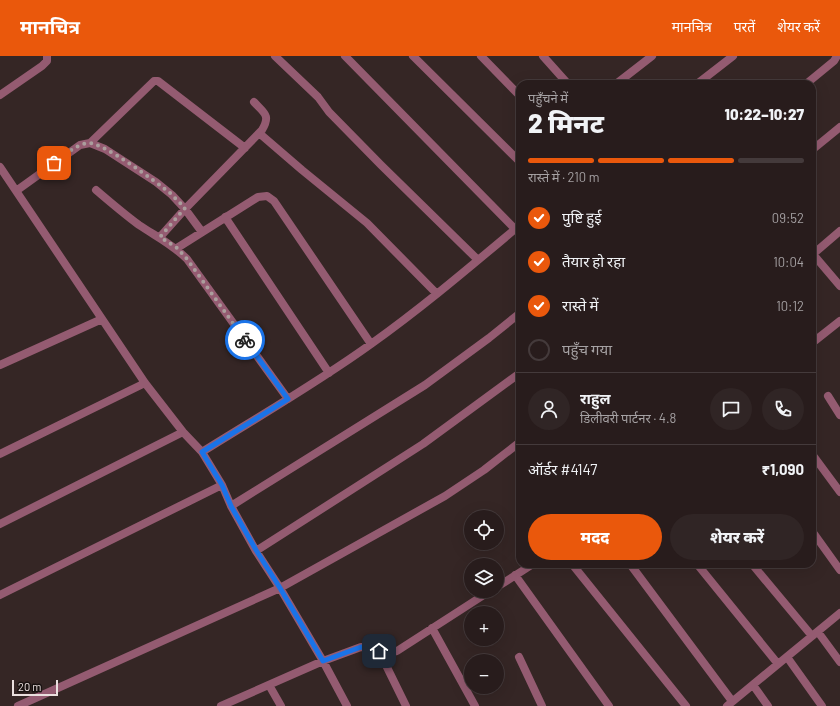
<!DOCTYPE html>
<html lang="hi">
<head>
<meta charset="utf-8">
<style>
  :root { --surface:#281c1c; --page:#302525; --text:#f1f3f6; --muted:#a5a1a3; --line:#443a3b; --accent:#ea580c }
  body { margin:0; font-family:Barlow,"Noto Sans Devanagari",sans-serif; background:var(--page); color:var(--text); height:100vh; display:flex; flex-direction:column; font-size:15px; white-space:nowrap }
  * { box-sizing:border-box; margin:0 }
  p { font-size:13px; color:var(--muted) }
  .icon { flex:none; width:22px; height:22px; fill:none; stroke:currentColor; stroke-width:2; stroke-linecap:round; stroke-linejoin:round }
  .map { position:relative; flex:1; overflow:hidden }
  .panel { position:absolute; left:516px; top:24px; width:300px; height:488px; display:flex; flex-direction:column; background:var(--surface); border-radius:12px; box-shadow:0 4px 16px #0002,0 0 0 1px var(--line) }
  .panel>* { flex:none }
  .fabs { position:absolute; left:464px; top:454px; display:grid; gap:8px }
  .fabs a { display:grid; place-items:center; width:40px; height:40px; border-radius:50%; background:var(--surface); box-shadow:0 4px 16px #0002,0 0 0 1px var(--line); font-size:20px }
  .scale { position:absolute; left:12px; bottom:10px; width:46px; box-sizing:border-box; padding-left:4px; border:2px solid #eadfde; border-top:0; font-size:11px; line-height:14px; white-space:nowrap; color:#eadfde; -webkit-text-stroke:3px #181110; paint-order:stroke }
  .pin { position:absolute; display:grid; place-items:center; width:34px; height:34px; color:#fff; margin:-17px; border-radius:8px; box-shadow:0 2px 6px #0006 }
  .courier { position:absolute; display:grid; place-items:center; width:40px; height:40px; margin:-20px; border:3px solid #1a73e8; border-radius:50%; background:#fff; color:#222; box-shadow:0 1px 5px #0007 }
  .head em { font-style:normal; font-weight:800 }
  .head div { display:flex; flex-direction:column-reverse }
  .head { display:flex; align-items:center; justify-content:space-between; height:68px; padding:0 12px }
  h1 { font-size:26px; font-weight:800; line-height:30px }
  .bar { display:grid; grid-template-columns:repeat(4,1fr); gap:6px 4px; align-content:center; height:48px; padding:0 12px }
  .bar i { height:5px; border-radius:3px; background:var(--line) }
  .bar .current { background:var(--accent) }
  .bar p { grid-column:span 4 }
  .line { display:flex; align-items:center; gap:10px; padding:0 12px; border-top:1px solid var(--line) }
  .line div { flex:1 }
  .round { display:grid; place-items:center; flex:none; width:42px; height:42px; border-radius:21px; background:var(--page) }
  ol { padding:0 12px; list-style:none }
  li { display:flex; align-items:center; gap:12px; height:44px }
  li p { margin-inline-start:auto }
  li .icon { padding:4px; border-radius:50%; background:var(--accent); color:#fff; stroke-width:4 }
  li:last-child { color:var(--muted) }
  li i { width:22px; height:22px; border:2px solid var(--line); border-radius:50% }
  .cta { display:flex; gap:8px; margin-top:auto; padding:8px 12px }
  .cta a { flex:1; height:46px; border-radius:24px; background:var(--accent); color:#fff; font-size:16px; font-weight:800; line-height:46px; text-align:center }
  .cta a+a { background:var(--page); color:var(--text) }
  header { display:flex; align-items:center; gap:24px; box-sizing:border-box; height:56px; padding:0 20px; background:var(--accent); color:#fff }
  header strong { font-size:19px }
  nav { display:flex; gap:22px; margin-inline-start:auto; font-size:14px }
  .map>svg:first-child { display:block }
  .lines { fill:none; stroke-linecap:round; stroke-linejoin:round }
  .minor { stroke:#945b71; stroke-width:8 }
  .done { stroke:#ab9e9d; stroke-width:4; stroke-dasharray:0 7.2 }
  .route { stroke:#1a73e8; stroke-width:5 }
</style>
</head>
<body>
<header>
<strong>मानचित्र</strong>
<nav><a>मानचित्र</a><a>परतें</a><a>शेयर करें</a></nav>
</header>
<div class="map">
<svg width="840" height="650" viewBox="0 0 840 650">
  <rect width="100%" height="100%" fill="#352625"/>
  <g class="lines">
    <path class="minor" d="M275 0 318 41 329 56 381 109 478 204
      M345 0 515 173
      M413 0 520 106
      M481 0 520 40
      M543 0 568 28
      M616 28 652 0
      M697 28 733 0
      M806 28 834 5 837 0
      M0 39 42 10 47 5V0
      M259 77 302 114 367 167 437 238
      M90 87 154 25H158L245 92
      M812 94 840 71
      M0 111 145 327 183 376 202 396
      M96 134C110 146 124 158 139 169 157 181 172 188 187 203L288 343
      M16 135 80 89 90 87 105 93 156 126 172 139 185 153 202 176
      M225 161 329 317
      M160 181 185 153 262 74C271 59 264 57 254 46
      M177 192 258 141 267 140 274 145 371 288
      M812 197 840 230
      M812 199 840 175
      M812 287 840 265
      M0 309 102 263
      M828 340 840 359
      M0 398 145 327
      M812 398 840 436
      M231 450 425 329 489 282 520 257
      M0 468 183 376
      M812 475 840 514
      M256 495 423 388 520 317
      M572 508 686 650
      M630 508 732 645
      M697 508 778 608
      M752 508 812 580
      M515 519 609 650
      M497 531 533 508
      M490 535 397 595 387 597 370 592 361 591 323 605 280 532 256 495 231 450 222 429 202 396C258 361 317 327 371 288 423 251 471 210 520 169
      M0 539 222 429
      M432 572 475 650
      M818 576 840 606
      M379 595 406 650
      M519 601 542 650
      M787 601 822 650
      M269 629 281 650
      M753 629 768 650
      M18 650 280 532 445 440 484 414 520 386
      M221 650 323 605 347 650
      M727 650 840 557"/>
  </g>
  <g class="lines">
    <path class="done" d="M54 107C64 100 76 88 89 87 104 87 156 126 170 137 175 142 180 147 185 152L160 181 177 192 187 203 245 284"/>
    <path class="route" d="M245 284 288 343 202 396 222 429 231 450 256 494 280 532 323 605 361 591 370 592 379 595"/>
  </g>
</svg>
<div class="fabs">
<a><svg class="icon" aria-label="locate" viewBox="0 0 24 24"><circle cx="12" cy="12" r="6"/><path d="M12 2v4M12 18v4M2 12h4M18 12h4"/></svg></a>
<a><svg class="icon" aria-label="layers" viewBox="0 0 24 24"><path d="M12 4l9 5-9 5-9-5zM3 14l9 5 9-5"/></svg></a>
<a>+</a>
<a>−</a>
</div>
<div class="scale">20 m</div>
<div class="pin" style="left:54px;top:107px;background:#ea580c"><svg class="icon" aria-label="bag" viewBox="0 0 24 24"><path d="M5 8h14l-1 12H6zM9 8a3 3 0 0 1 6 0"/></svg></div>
<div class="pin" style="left:379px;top:595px;background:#1f2937"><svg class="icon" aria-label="home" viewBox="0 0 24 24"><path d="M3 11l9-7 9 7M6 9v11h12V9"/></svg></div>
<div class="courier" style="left:245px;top:284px"><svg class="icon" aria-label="bike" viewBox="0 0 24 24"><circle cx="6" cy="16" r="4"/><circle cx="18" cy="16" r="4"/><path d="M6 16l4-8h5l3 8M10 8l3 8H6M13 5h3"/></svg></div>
<section class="panel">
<div class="head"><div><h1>2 मिनट</h1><p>पहुँचने में</p></div><em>10:22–10:27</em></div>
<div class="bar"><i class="current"></i><i class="current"></i><i class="current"></i><i></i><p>रास्ते में · 210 m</p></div>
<ol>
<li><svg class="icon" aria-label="check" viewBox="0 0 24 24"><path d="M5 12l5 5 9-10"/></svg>पुष्टि हुई<p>09:52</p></li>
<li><svg class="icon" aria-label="check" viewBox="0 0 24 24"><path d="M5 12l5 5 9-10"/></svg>तैयार हो रहा<p>10:04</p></li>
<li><svg class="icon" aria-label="check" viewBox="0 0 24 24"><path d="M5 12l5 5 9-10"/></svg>रास्ते में<p>10:12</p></li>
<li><i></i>पहुँच गया</li>
</ol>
<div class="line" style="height:72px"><a class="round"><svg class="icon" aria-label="person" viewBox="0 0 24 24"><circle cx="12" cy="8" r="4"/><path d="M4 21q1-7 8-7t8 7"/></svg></a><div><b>राहुल</b><p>डिलीवरी पार्टनर · 4.8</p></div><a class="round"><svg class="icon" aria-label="chat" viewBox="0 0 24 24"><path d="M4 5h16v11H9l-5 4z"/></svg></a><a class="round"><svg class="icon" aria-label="phone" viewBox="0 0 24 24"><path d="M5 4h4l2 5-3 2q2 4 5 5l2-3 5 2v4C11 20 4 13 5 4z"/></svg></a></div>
<div class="line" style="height:52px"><div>ऑर्डर #4147</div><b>₹1,090</b></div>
<div class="cta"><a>मदद</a><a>शेयर करें</a></div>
</section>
</div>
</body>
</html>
